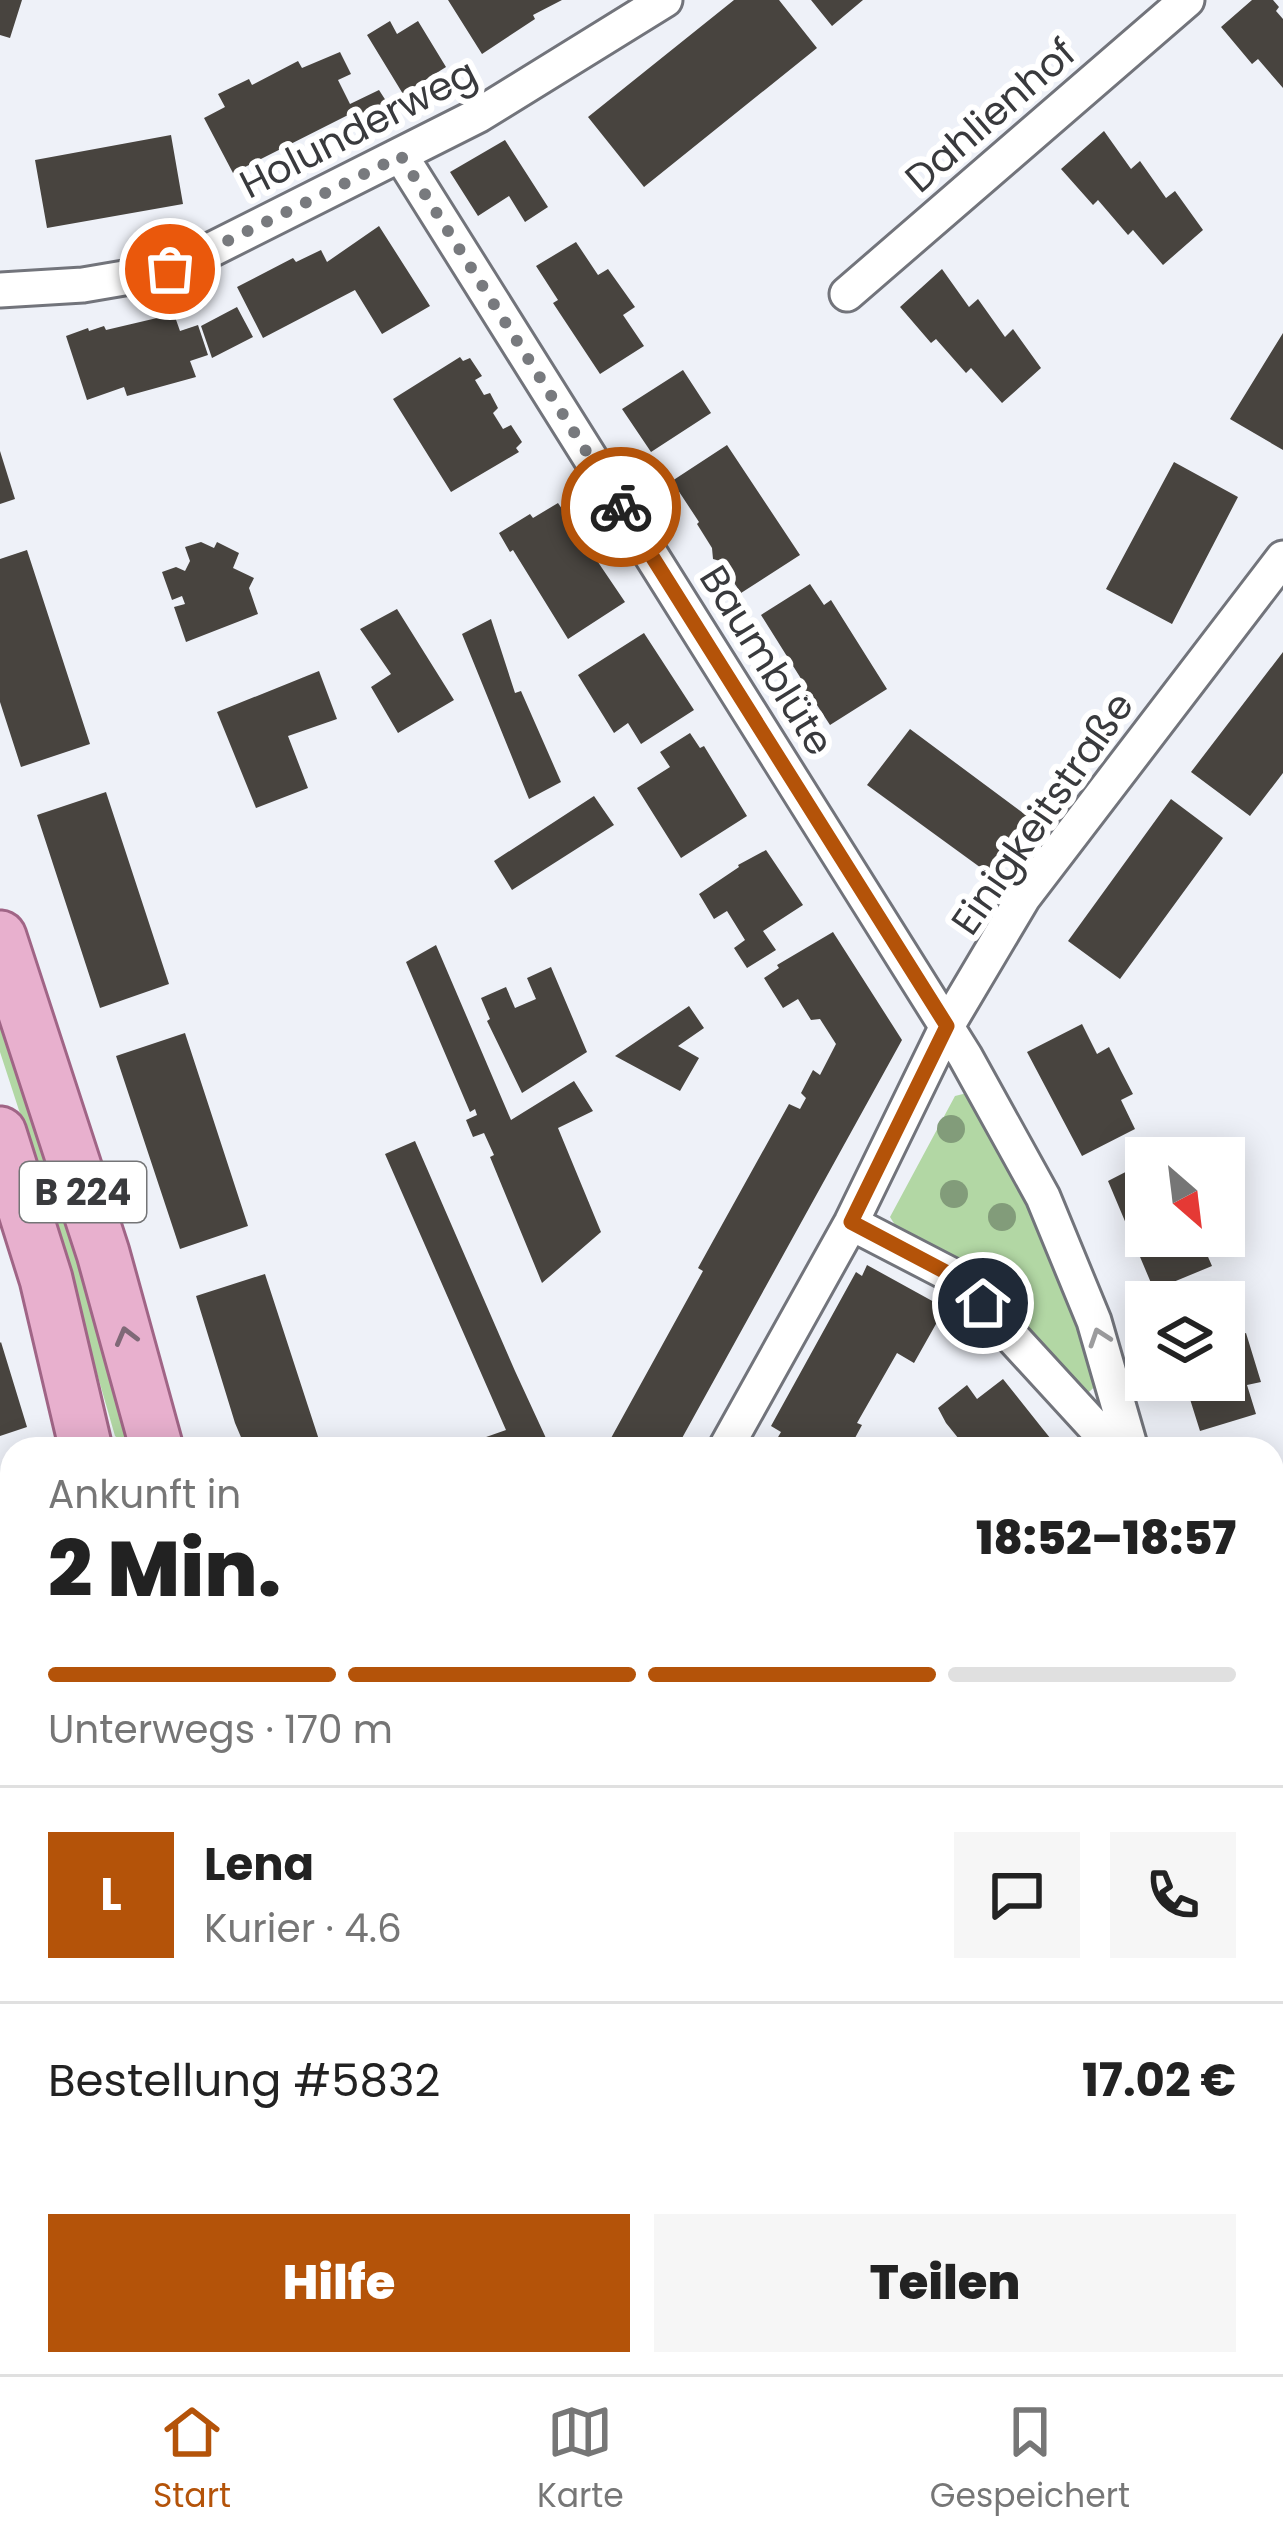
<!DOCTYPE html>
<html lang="de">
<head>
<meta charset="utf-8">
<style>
  :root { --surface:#fff; --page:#f6f6f6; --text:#222; --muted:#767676; --line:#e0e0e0; --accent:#b45309 }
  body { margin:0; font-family:Poppins,sans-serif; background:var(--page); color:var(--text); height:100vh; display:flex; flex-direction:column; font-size:45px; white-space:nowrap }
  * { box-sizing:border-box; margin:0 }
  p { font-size:39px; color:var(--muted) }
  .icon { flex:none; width:66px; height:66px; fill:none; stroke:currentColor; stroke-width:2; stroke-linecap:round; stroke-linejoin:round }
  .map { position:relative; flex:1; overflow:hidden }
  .details { position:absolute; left:0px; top:1437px; width:1284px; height:939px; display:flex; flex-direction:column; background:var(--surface); border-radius:36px 36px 0 0; box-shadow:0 6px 30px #0003 }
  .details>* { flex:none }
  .needle { width:78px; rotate:152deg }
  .controls { position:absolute; left:1125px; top:1137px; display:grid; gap:24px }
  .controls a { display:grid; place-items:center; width:120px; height:120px; border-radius:0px; background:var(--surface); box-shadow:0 6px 30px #0003; font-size:60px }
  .pin { position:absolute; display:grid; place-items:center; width:102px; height:102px; color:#fff; margin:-51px; border:6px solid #fff; border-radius:50%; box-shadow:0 3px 12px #0007 }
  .courier { position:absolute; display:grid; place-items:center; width:120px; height:120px; margin:-60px; border:9px solid #b45309; border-radius:50%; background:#fff; color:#222; box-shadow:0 3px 15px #0007 }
  .summary em { font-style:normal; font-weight:800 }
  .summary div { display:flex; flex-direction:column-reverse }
  .summary { display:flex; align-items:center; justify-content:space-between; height:204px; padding:0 48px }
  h1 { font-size:78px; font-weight:800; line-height:90px }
  .bar { display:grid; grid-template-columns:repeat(4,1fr); gap:18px 12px; align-content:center; height:144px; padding:0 48px }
  .bar i { height:15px; border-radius:9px; background:var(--line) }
  .bar .on { background:var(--accent) }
  .bar p { grid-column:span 4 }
  .line { display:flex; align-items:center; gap:30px; padding:0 48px; border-top:3px solid var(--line) }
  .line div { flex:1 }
  .round { display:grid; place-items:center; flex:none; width:126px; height:126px; border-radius:0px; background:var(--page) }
  .action { display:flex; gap:24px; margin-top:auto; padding:24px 48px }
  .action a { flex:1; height:138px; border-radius:0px; background:var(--accent); color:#fff; font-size:48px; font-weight:800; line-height:138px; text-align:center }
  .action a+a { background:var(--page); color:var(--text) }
  .tabs { display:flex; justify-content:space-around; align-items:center; height:168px; border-top:3px solid var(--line); background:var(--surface); font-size:33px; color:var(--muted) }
  .tabs a { display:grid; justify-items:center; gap:6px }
  .tabs .on { color:var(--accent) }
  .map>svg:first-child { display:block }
  .built { fill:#e4e8f7 }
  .green { fill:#b2d7a4 }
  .building { fill:#48443f }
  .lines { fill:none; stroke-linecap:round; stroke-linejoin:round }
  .lane-casing { stroke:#72747b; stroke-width:22 }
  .street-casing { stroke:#72747b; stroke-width:39 }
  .secondary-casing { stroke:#72747b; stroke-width:51 }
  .primary-casing { stroke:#a06586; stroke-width:57 }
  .highway-casing { stroke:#a06586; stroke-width:63 }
  .lane { stroke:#fff; stroke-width:16 }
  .street { stroke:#fff; stroke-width:33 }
  .secondary { stroke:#fff; stroke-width:45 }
  .primary { stroke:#e8b0ce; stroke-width:51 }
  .highway { stroke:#d87cad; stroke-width:57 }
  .secondary-bridge-casing { stroke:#72747b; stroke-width:51; stroke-linecap:butt }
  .secondary-bridge { stroke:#fff; stroke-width:45 }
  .tree { fill:#829c7a }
  .oneway { stroke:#7f6977 }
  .oneway2 { stroke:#9c9c9e }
  .done { stroke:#787a7e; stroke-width:12; stroke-dasharray:0 21.6 }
  .route { stroke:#b45309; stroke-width:15 }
  .labels { text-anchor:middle; stroke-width:12; stroke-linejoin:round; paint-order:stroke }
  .shield { fill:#fff; stroke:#747577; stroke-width:3 }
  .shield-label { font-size:36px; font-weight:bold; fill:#393a3d }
  .street-label { font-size:39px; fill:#393a3d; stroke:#fff }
</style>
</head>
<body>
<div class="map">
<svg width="1283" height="2374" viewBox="0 0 1283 2374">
  <rect width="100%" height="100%" fill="#eef1f8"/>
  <path class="built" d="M12 1498V1922L0 1928V1501Z
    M1283 2322V2374H1258L1255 2364H1272V2328Z"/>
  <path class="green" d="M0 1002 147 1449H132L115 1436 41 1178 0 1052Z
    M967 1093 981 1108 1052 1252 1100 1382 1080 1400 970 1270 895 1225 890 1217 955 1096Z
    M1096 2364H1137L1155 2374H1071Z"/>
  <path class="building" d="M0 0H22L10 38 0 35Z
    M448 0H562L533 15 535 19 482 54Z
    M734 0H779L817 48 644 187 588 117Z
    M811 0H863L832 26Z
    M1252 0H1273L1279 7 1276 11 1283 19V88L1258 59 1252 64 1221 27Z
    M390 21 397 34 418 21 446 67 403 94 367 35Z
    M340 52 351 74 338 80 350 104 379 90 399 121 366 138 354 112 233 173 204 118 225 107 218 94 249 79 252 85 298 61 302 68Z
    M1104 131 1131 169 1140 161 1166 198 1175 191 1203 230 1163 265 1133 230 1128 235 1098 200 1093 205 1061 169Z
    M171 135 183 204 47 228 35 160Z
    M505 140 548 207 525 222 509 196 478 216 450 172Z
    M379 226 430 306 382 334 355 290 263 338 237 287 293 258 296 262 321 250 327 262Z
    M576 242 598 275 608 269 635 307 623 315 644 346 600 374 553 303 558 300 536 266Z
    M942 269 969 307 978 299 1005 337 1013 329 1041 368 1002 403 971 368 966 373 936 339 931 343 900 307Z
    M237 307 253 337 212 358 201 326Z
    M174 314 180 331 198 325 208 355 190 361 196 377 127 396 124 387 87 400 66 336 88 328 89 331 104 326 106 330Z
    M1283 333V450L1230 419Z
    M460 357 463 361 470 358 482 376 475 380 484 395 490 393 498 408 493 413 503 429 511 425 522 442 516 448 519 452 451 492 393 399Z
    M683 370 711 413 651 452 622 409Z
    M727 445 800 555 741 593 726 571 730 568 727 563 713 559 712 548 697 524 699 522 672 481Z
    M0 451 15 499 0 504Z
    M1174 462 1238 497 1172 624 1106 589Z
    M558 503 625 602 568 639 513 550 510 552 499 533 530 514 533 518Z
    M201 542 214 548 217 542 239 553 233 568 254 578 249 588 258 614 186 642 174 607 185 604 182 596 172 600 162 572 176 567 185 571 190 561 185 547Z
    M27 550 90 744 21 767 0 702V559Z
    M810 584 824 605 831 600 887 689 830 725 813 699 810 702 801 687 805 685 761 615Z
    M397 609 454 700 398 733 371 687 391 674 360 629Z
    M491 619 515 693 521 691 561 782 529 799 462 634Z
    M644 633 694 710 641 744 628 723 614 733 578 675Z
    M1283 652V773L1250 816 1191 772Z
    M319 671 337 719 288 736 308 788 256 808 217 712Z
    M910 729 1027 816 988 873 867 785Z
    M690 733 700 748 704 746 747 816 681 858 637 788 670 767 660 752Z
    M106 792 169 984 100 1008 37 815Z
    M594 796 614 825 512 890 494 861Z
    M1171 799 1223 838 1120 979 1068 941Z
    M766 850 803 905 763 931 776 950 747 968 734 948 745 940 727 911 714 919 699 894 739 867 738 865Z
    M833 932 902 1040 676 1449H605L703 1271 698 1268 789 1104 800 1109 806 1098 801 1093 813 1070 820 1075 836 1044 820 1019 811 1020 798 999 783 1008 764 978 779 968 777 965Z
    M436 945 511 1120 574 1081 593 1111 558 1128 601 1232 542 1283 490 1157 494 1155 484 1133 473 1137 466 1120 477 1115 475 1109 470 1112 406 962Z
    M551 967 587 1052 522 1093 487 1021 490 1019 481 998 506 987 515 1008 536 999 527 978Z
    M689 1006 704 1028 678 1046 699 1058 680 1091 615 1056Z
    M1082 1024 1097 1054 1109 1047 1121 1071 1133 1094 1121 1100 1135 1129 1082 1156 1027 1052Z
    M185 1033 248 1226 180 1249 116 1056Z
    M415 1141 515 1371 551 1449H452L506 1430 385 1154Z
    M1145 1162 1146 1236H1199L1212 1266 1154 1290 1108 1181Z
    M867 1265 945 1308 914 1363 897 1353 857 1423 862 1425 849 1449H771L781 1432 771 1426 856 1272 862 1276Z
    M265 1274 306 1400 322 1449H246L235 1423 196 1296Z
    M1224 1316 1232 1337 1246 1333 1261 1382 1247 1385 1256 1414 1200 1431 1184 1380H1224Z
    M1 1342 27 1427 0 1436V1343Z
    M1003 1379 1042 1428 1059 1449H967L946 1423 938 1408 967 1385 977 1399Z
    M1283 1478V1561L1272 1563V1481Z
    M12 1539V1634H11L7 1622 0 1624V1543Z
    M1283 1592V1709L1272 1712V1595Z
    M12 1775V1861L0 1867V1780Z
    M12 1962V2016L0 2021V1967Z
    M0 2322 12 2364 19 2374H0Z"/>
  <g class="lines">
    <defs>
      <path id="lane" d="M147 2374 180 2364"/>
      <path id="street" d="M401 156 965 1056 1043 1197 1094 1321 1131 1449
        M0 290 83 285 171 270 479 115 665 0
        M847 294 1187 0
        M851 1223 959 1279 1115 1449
        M725 1449 851 1223 947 1026 1023 898 1283 558
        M0 1505 12 1501
        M1272 1813 1283 1806
        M0 1930 12 1925
        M1193 2364 1202 2374"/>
      <path id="secondary" d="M1272 1943 1283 1937
        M1272 2239 1283 2235
        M955 2374 980 2364"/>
      <path id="primary" d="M0 937 103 1253 157 1449
        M0 1133 46 1279 86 1449
        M403 2364 406 2374"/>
      <path id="highway" d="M1272 2049 1283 2044
        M1272 2134 1283 2128
        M1272 2178 1283 2173
        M283 2374 296 2364
        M444 2374 447 2364
        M751 2374 775 2364"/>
    </defs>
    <use href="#lane" class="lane-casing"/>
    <use href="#street" class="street-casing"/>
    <use href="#secondary" class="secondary-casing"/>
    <use href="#primary" class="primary-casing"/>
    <use href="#highway" class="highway-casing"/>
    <use href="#lane" class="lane"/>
    <use href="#street" class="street"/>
    <use href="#secondary" class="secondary"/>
    <use href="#primary" class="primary"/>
    <use href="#highway" class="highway"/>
    <defs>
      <path id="secondary-bridge" d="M507 2374 513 2364"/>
    </defs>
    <use href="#secondary-bridge" class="secondary-bridge-casing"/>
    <use href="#secondary-bridge" class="secondary-bridge"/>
  </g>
  <g class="tree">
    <circle cx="951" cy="1129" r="14"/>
    <circle cx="954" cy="1194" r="14"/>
    <circle cx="1002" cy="1217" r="14"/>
  </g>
  <defs><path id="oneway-chevron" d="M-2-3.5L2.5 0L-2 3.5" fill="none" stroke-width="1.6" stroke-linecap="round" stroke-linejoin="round" transform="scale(3)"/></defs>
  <use class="oneway" href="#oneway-chevron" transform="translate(126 1336) rotate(-105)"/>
  <use class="oneway2" href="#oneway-chevron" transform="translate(1099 1337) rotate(-109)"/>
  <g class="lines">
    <path class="done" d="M170 269 401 156 621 507"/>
    <path class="route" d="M621 507 947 1026 851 1222 959 1279 983 1303"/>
  </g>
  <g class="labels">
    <rect class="shield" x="20" y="1162" width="126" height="60" rx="9"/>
    <g class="shield-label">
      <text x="83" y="1205">B 224</text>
    </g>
    <g class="street-label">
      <text transform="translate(990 115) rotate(-41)" y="14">Dahlienhof</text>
      <text transform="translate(358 128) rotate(-27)" y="14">Holunderweg</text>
      <text transform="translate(767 660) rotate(58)" y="14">Baumblüte</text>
      <text transform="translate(1042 813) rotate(-55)" y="14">Einigkeitstraße</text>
    </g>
  </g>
</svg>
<div class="controls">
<a><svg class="needle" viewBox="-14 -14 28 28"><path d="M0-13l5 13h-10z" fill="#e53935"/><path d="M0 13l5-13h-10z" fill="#767676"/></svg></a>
<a><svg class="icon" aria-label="layers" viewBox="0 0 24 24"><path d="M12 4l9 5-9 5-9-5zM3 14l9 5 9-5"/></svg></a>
</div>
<div class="pin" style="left:170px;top:269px;background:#ea580c"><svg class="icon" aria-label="bag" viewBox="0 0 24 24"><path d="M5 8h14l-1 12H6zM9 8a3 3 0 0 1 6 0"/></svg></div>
<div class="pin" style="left:983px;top:1303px;background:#1f2937"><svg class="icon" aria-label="home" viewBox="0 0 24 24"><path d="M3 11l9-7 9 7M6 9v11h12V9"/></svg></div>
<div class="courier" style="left:621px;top:507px"><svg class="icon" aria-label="bike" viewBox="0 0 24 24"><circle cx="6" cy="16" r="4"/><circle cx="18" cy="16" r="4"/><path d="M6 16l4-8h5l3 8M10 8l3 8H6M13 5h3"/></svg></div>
<section class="details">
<div class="summary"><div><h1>2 Min.</h1><p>Ankunft in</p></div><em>18:52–18:57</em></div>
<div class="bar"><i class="on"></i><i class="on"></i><i class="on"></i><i></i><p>Unterwegs · 170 m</p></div>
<div class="line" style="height:216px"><b class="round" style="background:var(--accent);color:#fff">L</b><div><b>Lena</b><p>Kurier · 4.6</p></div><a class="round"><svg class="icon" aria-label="chat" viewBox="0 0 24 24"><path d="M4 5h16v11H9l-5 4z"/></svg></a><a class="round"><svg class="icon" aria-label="phone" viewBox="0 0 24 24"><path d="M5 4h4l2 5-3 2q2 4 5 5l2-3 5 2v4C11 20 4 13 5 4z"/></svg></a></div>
<div class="line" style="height:156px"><div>Bestellung #5832</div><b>17.02 €</b></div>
<div class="action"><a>Hilfe</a><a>Teilen</a></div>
</section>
</div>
<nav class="tabs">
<a class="on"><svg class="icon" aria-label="home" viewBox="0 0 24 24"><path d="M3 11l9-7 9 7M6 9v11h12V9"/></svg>Start</a>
<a><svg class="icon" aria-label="map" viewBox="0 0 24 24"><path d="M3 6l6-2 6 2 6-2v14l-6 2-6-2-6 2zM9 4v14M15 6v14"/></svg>Karte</a>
<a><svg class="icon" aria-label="saved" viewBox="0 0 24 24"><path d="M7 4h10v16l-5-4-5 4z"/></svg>Gespeichert</a>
</nav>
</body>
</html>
